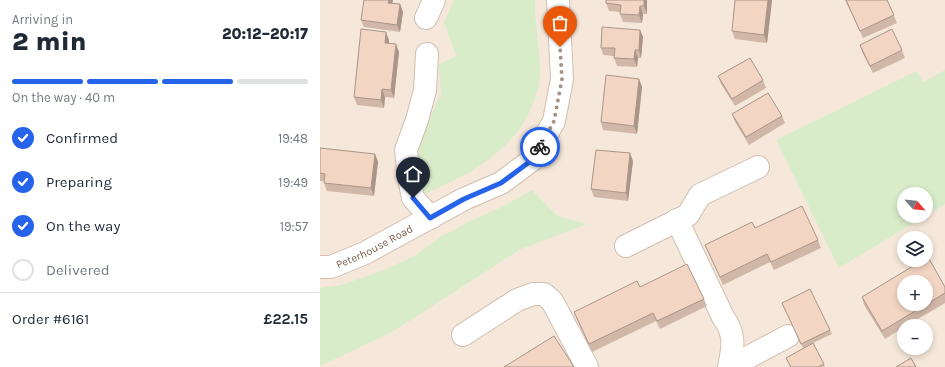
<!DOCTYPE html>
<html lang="en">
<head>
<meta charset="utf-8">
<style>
  :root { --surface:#fff; --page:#f6f6f7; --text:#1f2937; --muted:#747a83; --line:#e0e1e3; --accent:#2563eb }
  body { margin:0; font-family:Karla,sans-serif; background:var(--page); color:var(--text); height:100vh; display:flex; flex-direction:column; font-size:15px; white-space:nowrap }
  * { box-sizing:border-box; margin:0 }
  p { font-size:13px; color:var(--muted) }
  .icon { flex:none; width:22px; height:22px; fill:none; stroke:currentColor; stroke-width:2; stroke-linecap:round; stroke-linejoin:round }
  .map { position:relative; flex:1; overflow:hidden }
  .panel { display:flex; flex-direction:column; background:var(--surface); width:320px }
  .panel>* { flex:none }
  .needle { width:26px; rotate:117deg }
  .fabs { position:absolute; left:577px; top:187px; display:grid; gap:8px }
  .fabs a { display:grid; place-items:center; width:36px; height:36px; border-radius:50%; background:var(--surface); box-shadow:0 2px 6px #0003; font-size:20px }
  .pin { position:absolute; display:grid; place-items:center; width:34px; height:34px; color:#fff; margin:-41px -17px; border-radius:50% 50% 50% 0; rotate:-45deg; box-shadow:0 0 4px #0007 }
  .pin .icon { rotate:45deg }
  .courier { position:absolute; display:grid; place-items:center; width:40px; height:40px; margin:-20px; border:3px solid #2563eb; border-radius:50%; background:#fff; color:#222; box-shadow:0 1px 5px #0007 }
  .head em { font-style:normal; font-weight:800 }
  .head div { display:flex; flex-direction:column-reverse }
  .head { display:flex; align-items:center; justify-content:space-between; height:68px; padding:0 12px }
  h1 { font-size:26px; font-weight:800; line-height:30px }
  .bar { display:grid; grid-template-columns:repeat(4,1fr); gap:6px 4px; align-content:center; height:48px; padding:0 12px }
  .bar i { height:5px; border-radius:3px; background:var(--line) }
  .bar .selected { background:var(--accent) }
  .bar p { grid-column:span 4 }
  .line { display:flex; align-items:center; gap:10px; padding:0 12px; border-top:1px solid var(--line) }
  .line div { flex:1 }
  ol { padding:0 12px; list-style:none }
  li { display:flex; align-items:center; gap:12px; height:44px }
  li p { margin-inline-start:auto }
  li .icon { padding:4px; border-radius:50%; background:var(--accent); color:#fff; stroke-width:4 }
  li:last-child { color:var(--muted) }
  li i { width:22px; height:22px; border:2px solid var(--line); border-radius:50% }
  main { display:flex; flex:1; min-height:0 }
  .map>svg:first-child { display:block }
  .residential { fill:#f5e8da; fill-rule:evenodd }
  .green { fill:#d8ecc9 }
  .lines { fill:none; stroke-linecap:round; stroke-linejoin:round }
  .minor-casing { stroke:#d1beb0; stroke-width:24 }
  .minor { stroke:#fff; stroke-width:22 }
  .wall { fill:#d1b7a8 }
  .shaded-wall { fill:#aa9588 }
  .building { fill:#f3d5c3; stroke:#aa9588; fill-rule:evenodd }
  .done { stroke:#a89285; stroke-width:4; stroke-dasharray:0 7.2 }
  .route { stroke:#2563eb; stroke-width:5 }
  .labels { text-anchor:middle; stroke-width:3; stroke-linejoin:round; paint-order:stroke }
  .street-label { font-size:11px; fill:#7a5c4d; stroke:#fffaf3 }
</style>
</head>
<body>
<main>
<section class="panel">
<div class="head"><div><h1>2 min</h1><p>Arriving in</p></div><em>20:12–20:17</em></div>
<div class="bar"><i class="selected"></i><i class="selected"></i><i class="selected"></i><i></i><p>On the way · 40 m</p></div>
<ol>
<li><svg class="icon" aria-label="check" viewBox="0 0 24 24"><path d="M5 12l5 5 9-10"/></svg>Confirmed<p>19:48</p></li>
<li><svg class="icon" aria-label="check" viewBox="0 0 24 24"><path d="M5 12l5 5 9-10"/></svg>Preparing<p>19:49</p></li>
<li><svg class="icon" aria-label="check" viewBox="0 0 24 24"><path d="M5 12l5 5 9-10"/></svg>On the way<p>19:57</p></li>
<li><i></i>Delivered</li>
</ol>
<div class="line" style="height:52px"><div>Order #6161</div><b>£22.15</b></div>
</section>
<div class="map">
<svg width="625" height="367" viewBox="0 0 625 367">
  <rect width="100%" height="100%" fill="#fdf6ec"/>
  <path class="residential" d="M0 0H625V367H0ZM584 194H606V216H584ZM584 238H606V260H584ZM584 282H606V304H584ZM584 326H606V348H584Z"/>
  <path class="green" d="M134 0H215C214 28 223 58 219 85 218 91 215 97 213 103 196 151 148 175 104 194L98 148 121 92 118 65 136 56 124 22Z
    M625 70V204L606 215V194H584V216H605L519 268 456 140 597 71 603 82Z
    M212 190 237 216 267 224 201 249 72 332 0 366V288L21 285 62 271 94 256 121 237 148 222 182 207Z"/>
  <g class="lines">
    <defs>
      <g id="minor">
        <path d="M106 18 114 0"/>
        <path d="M107 54 105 90 97 120 86 150 89 178 93 198 111 218"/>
        <path d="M357 220 403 317C416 334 413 348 409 367"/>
        <path d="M306 246 368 215 380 195 438 167"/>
        <path id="s1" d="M0 267H11L45 253 144 199 181 183 212 160 234 121 242 79 238 0"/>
        <path d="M143 335 197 300 213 294H224L232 301 238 312 267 367"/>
        <path d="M410 367 468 336"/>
      </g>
    </defs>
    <use href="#minor" class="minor-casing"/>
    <use href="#minor" class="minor"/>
  </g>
  <path class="wall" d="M44 0H73L72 3 80 4 83 12 80 32 44 27 41 20Z
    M327 0V14H323L322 23 303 22 300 14V12L289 11 286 3Z
    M452 0 447 43 415 39 412 31Z
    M525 0H567L577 23 543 38Z
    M320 30 323 37 321 58H318L317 67 297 66 294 58V56L283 55 281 48Z
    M69 40V43L79 52 74 98 65 97 64 108 37 105 34 97Z
    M540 45 582 50 585 58 553 73 542 52Z
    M398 76 443 80 446 88 415 106 401 84Z
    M319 79 322 87 317 134 283 130 281 122Z
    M412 114 462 116 465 123 429 145 415 122Z
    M0 148 55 154 58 162 54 196 7 191 4 183V181H0Z
    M313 161 308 201 274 197 271 189Z
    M435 228 498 240 501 248 454 270 450 262 403 285 388 252 385 245Z
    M320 287 384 299 387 306 340 329 336 321 272 352 257 320 254 312Z
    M625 287V303L586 326H584V327L565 339 544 305 542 297Z
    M462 303 510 330 512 334 493 343 505 367H470L466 358 489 345 483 348Z"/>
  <path class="shaded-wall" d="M69 0H73L71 11 68 3Z
    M324 0H327V14L324 6Z
    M448 0H452L447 43 444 35Z
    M80 4 83 12 80 32 77 25Z
    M320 6 323 14 322 23 319 15Z
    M320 30 323 37 321 58 319 50Z
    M66 32 69 40 68 51 65 43Z
    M76 44 79 52 74 98 71 90Z
    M315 50 318 58 317 67 314 59Z
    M319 79 322 87 317 134 314 126Z
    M62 89 65 97 64 108 61 100Z
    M310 153 313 161 308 201 306 193Z
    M55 154 58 162 54 196 51 188Z"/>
  <path class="building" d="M44 0H69L68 3 80 4 77 25 41 20Z
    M286 0H324V6H320L319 15 300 14 301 5 286 3Z
    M415 0H448L444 35 412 31Z
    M526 0H567L574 15 540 31Z
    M282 27 320 30 319 50H315L314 59 294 58 295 48H281Z
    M41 29 66 32 65 43 76 44 71 90 62 89 61 100 34 97Z
    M572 29 582 50 550 66 540 45Z
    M430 58 443 80 412 99 398 76Z
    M286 75 319 79 314 126 281 122Z
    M448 93 462 116 426 137 412 114Z
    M0 148 55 154 51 188 4 183 5 174 0 173Z
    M276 150 310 153 306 193 271 189Z
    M482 206 498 240 451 262 447 254 400 277 385 245 432 222 435 228Z
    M608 257 625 287V293L562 331 542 297 603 260H606V258ZM584 282H606V304H584Z
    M367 264 384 299 337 321 333 313 269 344 254 312 317 281 320 287Z
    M490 289 510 330 481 344 462 303Z
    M234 336 254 367H184Z
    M493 343 504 364 498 367H471L466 358Z
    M591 358 596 367H576Z"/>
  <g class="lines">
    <path class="done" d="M220 147 234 121 242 79 240 47"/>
    <path class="route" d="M93 198 110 218 144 199 181 183 212 160 220 147"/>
  </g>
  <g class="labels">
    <g class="street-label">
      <text dy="4" stroke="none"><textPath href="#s1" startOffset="59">Peterhouse Road</textPath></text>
    </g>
  </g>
</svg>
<div class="fabs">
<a><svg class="needle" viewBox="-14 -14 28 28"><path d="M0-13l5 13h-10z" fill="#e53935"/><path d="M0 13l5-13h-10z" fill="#747a83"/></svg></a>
<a><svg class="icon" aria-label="layers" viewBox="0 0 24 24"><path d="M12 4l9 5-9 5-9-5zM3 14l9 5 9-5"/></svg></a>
<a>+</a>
<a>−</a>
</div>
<div class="pin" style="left:240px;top:47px;background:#ea580c"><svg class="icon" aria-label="bag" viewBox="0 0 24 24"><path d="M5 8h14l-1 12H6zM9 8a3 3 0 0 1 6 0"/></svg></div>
<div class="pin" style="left:93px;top:198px;background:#1f2937"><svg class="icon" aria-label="home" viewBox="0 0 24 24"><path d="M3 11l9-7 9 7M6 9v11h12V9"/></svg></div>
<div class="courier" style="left:220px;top:147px"><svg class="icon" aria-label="bike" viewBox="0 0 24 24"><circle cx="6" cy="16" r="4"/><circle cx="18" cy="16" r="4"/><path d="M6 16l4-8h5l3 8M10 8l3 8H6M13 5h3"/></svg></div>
</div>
</main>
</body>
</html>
